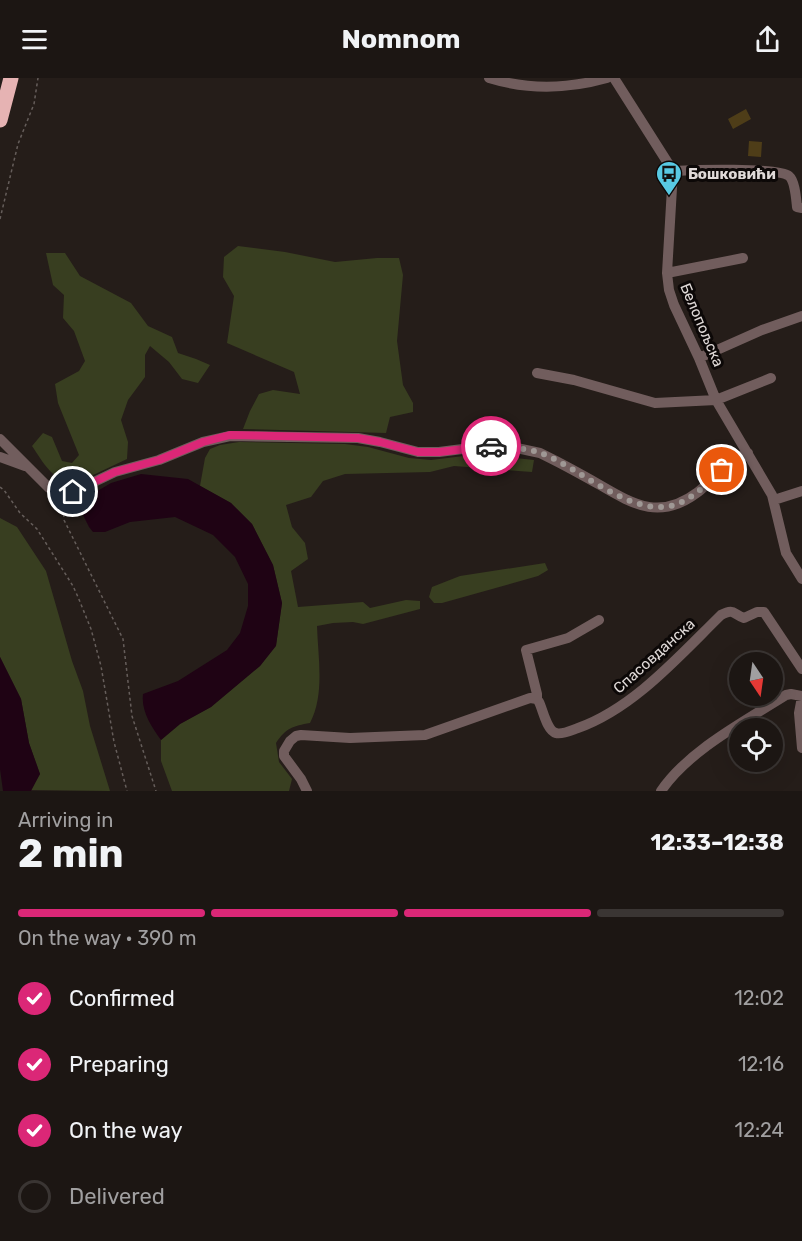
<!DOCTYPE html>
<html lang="en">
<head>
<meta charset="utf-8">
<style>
  :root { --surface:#1c1613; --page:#251f1c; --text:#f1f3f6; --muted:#a09fa0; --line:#3a3533; --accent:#db2777 }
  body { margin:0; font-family:Rubik,sans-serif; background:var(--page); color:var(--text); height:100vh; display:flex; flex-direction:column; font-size:22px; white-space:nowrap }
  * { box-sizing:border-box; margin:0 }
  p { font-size:20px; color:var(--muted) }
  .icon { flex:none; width:33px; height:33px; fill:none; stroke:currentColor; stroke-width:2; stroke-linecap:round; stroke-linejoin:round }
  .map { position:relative; height:713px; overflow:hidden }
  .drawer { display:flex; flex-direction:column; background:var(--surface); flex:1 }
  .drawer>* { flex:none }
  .needle { width:39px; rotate:167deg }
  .buttons { position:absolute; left:729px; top:574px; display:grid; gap:12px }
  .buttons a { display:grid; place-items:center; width:54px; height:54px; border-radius:50%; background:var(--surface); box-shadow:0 6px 24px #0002,0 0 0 2px var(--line); font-size:30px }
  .pin { position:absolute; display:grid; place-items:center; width:51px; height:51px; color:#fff; margin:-26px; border:3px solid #fff; border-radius:50%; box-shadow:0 2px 6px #0007 }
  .courier { position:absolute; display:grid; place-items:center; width:60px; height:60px; margin:-30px; border:4px solid #db2777; border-radius:50%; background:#fff; color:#222; box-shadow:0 2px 8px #0007 }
  .summary em { font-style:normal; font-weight:700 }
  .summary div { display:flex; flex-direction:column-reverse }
  .summary { display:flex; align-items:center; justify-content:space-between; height:102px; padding:0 18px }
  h1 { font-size:39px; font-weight:700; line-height:45px }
  .bar { display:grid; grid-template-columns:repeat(4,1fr); gap:9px 6px; align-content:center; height:72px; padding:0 18px }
  .bar i { height:8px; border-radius:4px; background:var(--line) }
  .bar .selected { background:var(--accent) }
  .bar p { grid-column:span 4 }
  ol { padding:0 18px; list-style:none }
  li { display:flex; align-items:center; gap:18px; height:66px }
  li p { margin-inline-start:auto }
  li .icon { padding:6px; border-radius:50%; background:var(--accent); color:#fff; stroke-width:4 }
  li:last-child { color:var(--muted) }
  li i { width:33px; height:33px; border:3px solid var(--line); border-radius:50% }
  header { display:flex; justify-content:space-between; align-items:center; height:78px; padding:0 18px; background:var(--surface); font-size:27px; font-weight:700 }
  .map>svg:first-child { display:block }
  .green { fill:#383e20 }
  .water { fill:#1f0314 }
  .building { fill:#4e3d18 }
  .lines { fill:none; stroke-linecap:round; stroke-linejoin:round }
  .path { stroke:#665e5b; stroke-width:1.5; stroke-dasharray:3 3; stroke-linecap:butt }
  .minor { stroke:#715d5d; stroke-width:10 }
  .highway { stroke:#e6b3b3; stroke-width:15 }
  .done { stroke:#9f9895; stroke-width:6; stroke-dasharray:0 10.8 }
  .route { stroke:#db2777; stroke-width:8 }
  .labels { text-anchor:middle; stroke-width:6; stroke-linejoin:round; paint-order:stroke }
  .poi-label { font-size:15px; font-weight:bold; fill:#e0dad8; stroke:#0c0807; text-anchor:start }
  .street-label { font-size:15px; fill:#e0dad8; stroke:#0c0807 }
</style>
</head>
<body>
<header><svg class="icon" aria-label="menu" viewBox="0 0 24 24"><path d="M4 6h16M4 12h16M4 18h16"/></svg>Nomnom<svg class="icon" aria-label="share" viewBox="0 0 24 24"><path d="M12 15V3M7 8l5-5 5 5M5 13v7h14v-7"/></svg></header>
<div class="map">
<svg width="802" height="713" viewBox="0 0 802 713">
  <rect width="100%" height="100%" fill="#251d19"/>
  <path class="green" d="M238 168 285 174 335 184 377 180H399L403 197 397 263 403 307 413 325V334L390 339 386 355 243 351 250 333 259 316 273 312 300 316 294 294 227 265 234 218 223 199 224 179Z
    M46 175H65L80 198 131 225 148 248 172 259 178 275 196 281 210 287 198 305 182 301 169 284 150 268 145 277V299L128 322 121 342 128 364 127 381 72 407C51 399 44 386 32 368L43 355 52 359 62 383 72 385 79 377 58 325 55 306 79 293 85 283 74 253 63 240 64 217 53 207Z
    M239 364 345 366 368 369 409 380 431 382 472 377 495 378 534 382 532 394 454 388 430 394 345 396 323 403 311 419 286 427 292 449 305 465 308 481 291 493 298 529 363 524 370 530 406 522 420 523V531L363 546 353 544 333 545 317 548C318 580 325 616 310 645 293 648 286 650 276 665L279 684 292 701 289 713H172L161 683V662L180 646 211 629 260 588 276 567 282 525 273 487 252 446 231 425 200 408 205 380 210 371 220 367Z
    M0 440 17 449 46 493 72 583 83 613 90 648 110 713 30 712 40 696 29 665 21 621 0 579Z
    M545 485 548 492 538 498 442 525H434L429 519 432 509 460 498Z"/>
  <path class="water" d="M141 396 188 401 231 425 252 446 273 487 282 525 276 568 260 588 211 629 180 646 161 662C151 648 141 633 143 616L178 603 227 572 240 555 248 528V506L235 479 213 457 175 439 130 444 105 454H93L89 449 81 433 89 418 111 405Z
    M0 579 21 621 29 665 40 696 31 713H3L0 691Z"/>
  <path class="building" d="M746 31 751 41 733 51 728 41Z
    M749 63 762 64 761 79 748 78Z"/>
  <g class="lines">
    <path class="path" d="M0 141 18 66 34 26 38 0
      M0 409 4 412 20 435 37 451 73 508 78 519 91 551 101 588 114 664 127 713
      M63 424 64 442 123 561 132 638 156 713"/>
    <path class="minor" d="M489 0C528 12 568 11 607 0
      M614 0 673 93 667 195 669 212 674 227 699 280 716 322 772 417 786 475 802 501
      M673 93C691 92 778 89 789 98 795 103 796 120 797 129L802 130
      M667 195 743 180
      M699 280 762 252 802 238
      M537 295 574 302 655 325 716 322 771 300
      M0 361 49 410 62 414H73L115 394 159 382 203 364 230 358 358 360 380 364 418 374H439L486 368 512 369 540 375 552 381C568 389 584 398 600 407 636 428 661 442 698 414 711 404 721 389 736 381 740 379 744 377 748 375
      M0 379 25 388
      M774 422 802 413
      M802 619 799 635 802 670
      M537 621V616L526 572 568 560 599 542
      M307 713 301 701 284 678V673L290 663 296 658 301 657 350 660 425 657 530 620 537 621 539 624C543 632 547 653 556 655 562 657 572 652 578 650 634 630 679 578 721 537 734 530 733 536 744 540L757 534H764L802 591
      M661 713C689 672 745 643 786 617L791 616 802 618"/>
    <path class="highway" d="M0 42 11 0"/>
  </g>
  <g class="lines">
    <path class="done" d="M491 368C507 369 525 370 541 375 580 390 632 440 674 427 693 421 708 405 722 392"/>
    <path class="route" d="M73 414 115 394 159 382 203 364 230 357 358 360 380 364 418 374H439L491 368"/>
  </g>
  <defs>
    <symbol id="bus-pin" viewBox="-11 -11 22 30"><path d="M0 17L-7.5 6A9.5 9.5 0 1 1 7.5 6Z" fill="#58c9e3" stroke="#0c0807"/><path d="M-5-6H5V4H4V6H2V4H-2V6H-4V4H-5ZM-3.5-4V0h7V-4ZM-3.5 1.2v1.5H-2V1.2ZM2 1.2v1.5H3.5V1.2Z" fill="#111"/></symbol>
  </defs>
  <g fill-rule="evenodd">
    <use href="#bus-pin" x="654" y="81" width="30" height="40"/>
  </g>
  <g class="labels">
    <g class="poi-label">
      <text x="688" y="101">Бошковићи</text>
    </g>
    <g class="street-label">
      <text transform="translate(702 247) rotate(67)" y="5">Белопољска</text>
      <text transform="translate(654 578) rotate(-42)" y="5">Спасовданска</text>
    </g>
  </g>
</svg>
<div class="buttons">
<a><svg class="needle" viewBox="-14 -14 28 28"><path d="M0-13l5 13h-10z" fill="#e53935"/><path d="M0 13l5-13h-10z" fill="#a09fa0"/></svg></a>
<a><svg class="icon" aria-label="locate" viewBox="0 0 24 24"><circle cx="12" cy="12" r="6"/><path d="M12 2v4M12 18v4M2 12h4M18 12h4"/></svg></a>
</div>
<div class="pin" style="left:722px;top:392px;background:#ea580c"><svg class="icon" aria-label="bag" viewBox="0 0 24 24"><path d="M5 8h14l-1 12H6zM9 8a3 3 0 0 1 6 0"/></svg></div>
<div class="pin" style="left:73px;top:414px;background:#1f2937"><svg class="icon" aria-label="home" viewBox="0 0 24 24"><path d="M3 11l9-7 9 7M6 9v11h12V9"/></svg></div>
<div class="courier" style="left:491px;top:368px"><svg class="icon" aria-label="car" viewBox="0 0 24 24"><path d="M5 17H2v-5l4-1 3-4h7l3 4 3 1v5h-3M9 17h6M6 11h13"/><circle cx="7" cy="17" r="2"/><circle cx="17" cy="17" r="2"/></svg></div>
</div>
<section class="drawer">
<div class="summary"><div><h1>2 min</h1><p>Arriving in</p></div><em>12:33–12:38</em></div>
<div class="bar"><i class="selected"></i><i class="selected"></i><i class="selected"></i><i></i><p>On the way · 390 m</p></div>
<ol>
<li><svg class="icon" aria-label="check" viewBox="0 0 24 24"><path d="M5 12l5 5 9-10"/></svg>Confirmed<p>12:02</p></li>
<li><svg class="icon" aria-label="check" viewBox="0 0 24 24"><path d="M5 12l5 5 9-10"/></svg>Preparing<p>12:16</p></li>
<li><svg class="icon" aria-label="check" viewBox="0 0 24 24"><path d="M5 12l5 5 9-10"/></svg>On the way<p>12:24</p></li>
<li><i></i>Delivered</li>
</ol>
</section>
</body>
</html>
